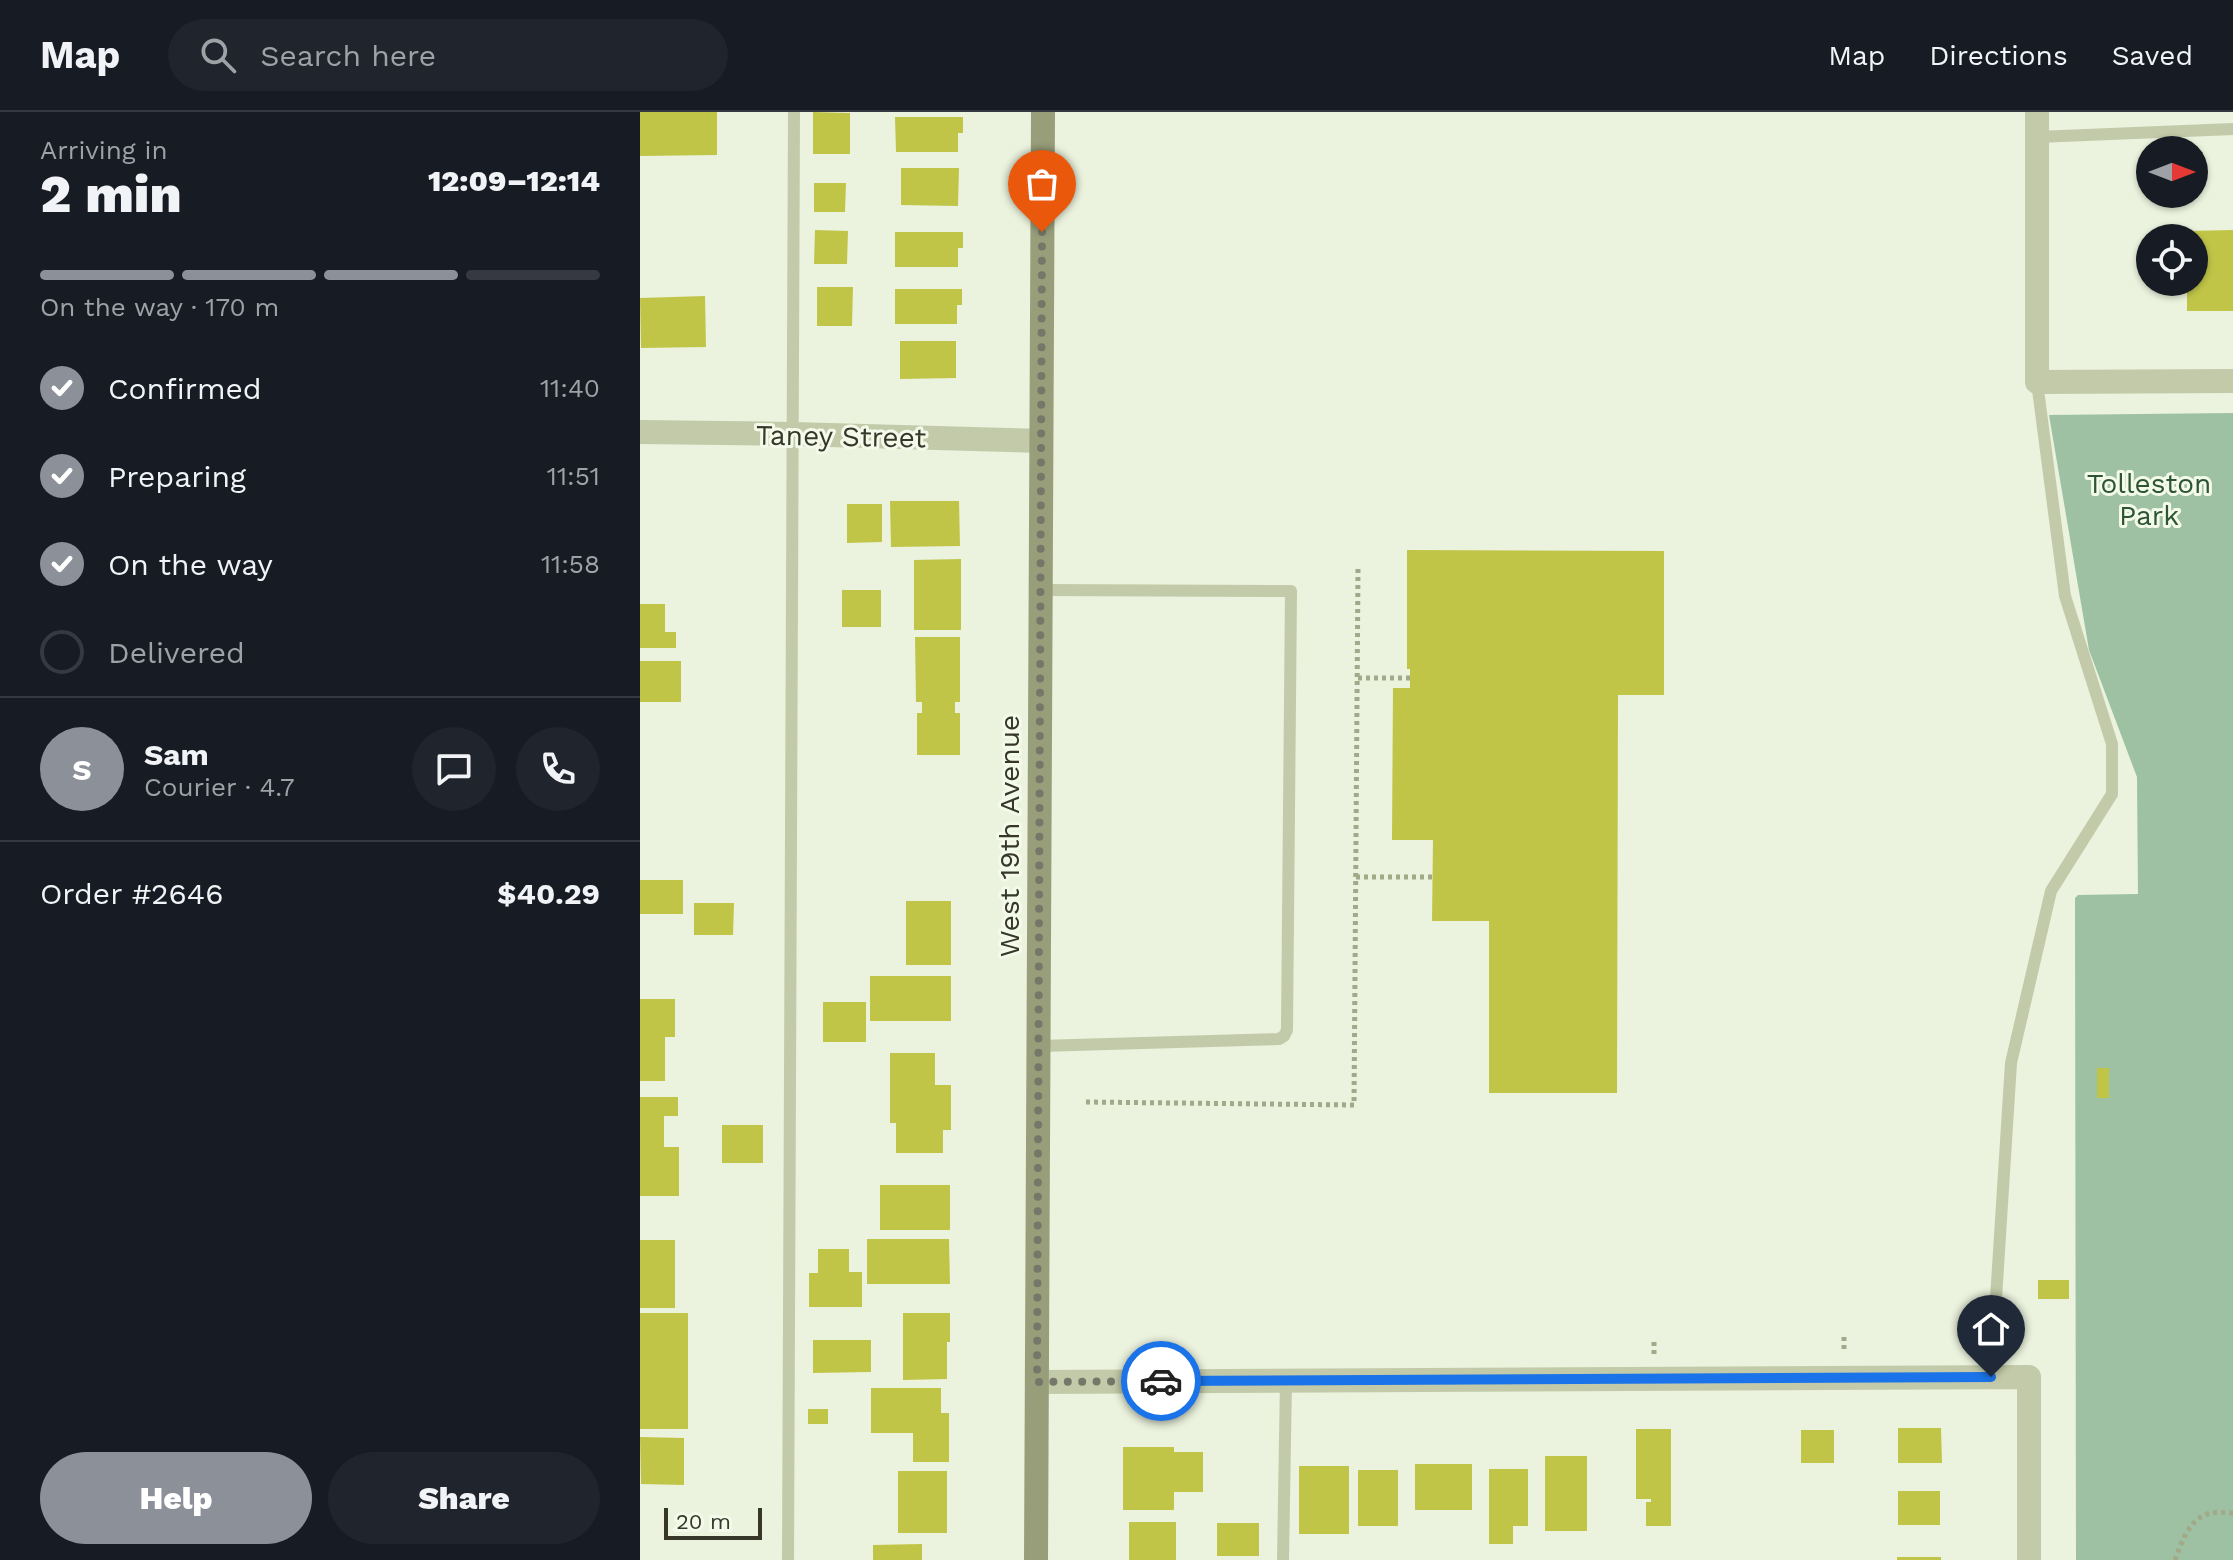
<!DOCTYPE html>
<html lang="en">
<head>
<meta charset="utf-8">
<style>
  :root { --surface:#171b24; --page:#20242c; --text:#f1f3f6; --muted:#9ea1a6; --line:#363941; --accent:#8c9099 }
  body { margin:0; font-family:"Work Sans",sans-serif; background:var(--page); color:var(--text); height:100vh; display:flex; flex-direction:column; font-size:30px; white-space:nowrap }
  * { box-sizing:border-box; margin:0 }
  p { font-size:26px; color:var(--muted) }
  .icon { flex:none; width:44px; height:44px; fill:none; stroke:currentColor; stroke-width:2; stroke-linecap:round; stroke-linejoin:round }
  .map { position:relative; flex:1; overflow:hidden }
  .side { display:flex; flex-direction:column; background:var(--surface); width:640px }
  .side>* { flex:none }
  .needle { width:52px; rotate:90deg }
  .buttons { position:absolute; left:1496px; top:24px; display:grid; gap:16px }
  .buttons a { display:grid; place-items:center; width:72px; height:72px; border-radius:50%; background:var(--surface); box-shadow:0 2px 6px #0004; font-size:40px }
  .scale { position:absolute; left:24px; bottom:20px; width:98px; box-sizing:border-box; padding-left:8px; border:4px solid #363729; border-top:0; font-size:22px; line-height:28px; white-space:nowrap; color:#363729; -webkit-text-stroke:6px #f4fae9; paint-order:stroke }
  .pin { position:absolute; display:grid; place-items:center; width:68px; height:68px; color:#fff; margin:-82px -34px; border-radius:50% 50% 50% 0; rotate:-45deg; box-shadow:0 0 8px #0007 }
  .pin .icon { rotate:45deg }
  .courier { position:absolute; display:grid; place-items:center; width:80px; height:80px; margin:-40px; border:6px solid #1a73e8; border-radius:50%; background:#fff; color:#222; box-shadow:0 2px 10px #0007 }
  .headline em { font-style:normal; font-weight:800 }
  .headline div { display:flex; flex-direction:column-reverse }
  .headline { display:flex; align-items:center; justify-content:space-between; height:136px; padding:0 40px }
  h1 { font-size:52px; font-weight:800; line-height:60px }
  .bar { display:grid; grid-template-columns:repeat(4,1fr); gap:12px 8px; align-content:center; height:96px; padding:0 40px }
  .bar i { height:10px; border-radius:6px; background:var(--line) }
  .bar .selected { background:var(--accent) }
  .bar p { grid-column:span 4 }
  .line { display:flex; align-items:center; gap:20px; padding:0 40px; border-top:2px solid var(--line) }
  .line div { flex:1 }
  .round { display:grid; place-items:center; flex:none; width:84px; height:84px; border-radius:42px; background:var(--page) }
  ol { padding:0 40px; list-style:none }
  li { display:flex; align-items:center; gap:24px; height:88px }
  li p { margin-inline-start:auto }
  li .icon { padding:8px; border-radius:50%; background:var(--accent); color:#fff; stroke-width:4 }
  li:last-child { color:var(--muted) }
  li i { width:44px; height:44px; border:4px solid var(--line); border-radius:50% }
  .button { display:flex; gap:16px; margin-top:auto; padding:16px 40px }
  .button a { flex:1; height:92px; border-radius:48px; background:var(--accent); color:#fff; font-size:32px; font-weight:800; line-height:92px; text-align:center }
  .button a+a { background:var(--page); color:var(--text) }
  header { display:flex; align-items:center; gap:48px; box-sizing:border-box; height:112px; padding:0 40px; background:var(--surface); border-bottom:2px solid var(--line) }
  header strong { font-size:38px }
  nav { display:flex; gap:44px; margin-inline-start:auto; font-size:28px }
  .search { width:560px; height:72px; background:var(--page); display:flex; align-items:center; gap:20px; box-sizing:border-box; padding:0 28px; border-radius:44px; color:var(--muted); font-size:30px }
  main { display:flex; flex:1; min-height:0 }
  .map>svg:first-child { display:block }
  .green { fill:#9dc1a2 }
  .building { fill:#c0c548 }
  .lines { fill:none; stroke-linecap:round; stroke-linejoin:round }
  .path { stroke:#a2a988; stroke-width:5; stroke-dasharray:4 4; stroke-linecap:butt }
  .lane { stroke:#c2caa9; stroke-width:12 }
  .street { stroke:#c2caa9; stroke-width:24 }
  .secondary { stroke:#989e7a; stroke-width:24 }
  .done { stroke:#757868; stroke-width:8; stroke-dasharray:0 14.4 }
  .route { stroke:#1a73e8; stroke-width:10 }
  .labels { text-anchor:middle; stroke-width:6; stroke-linejoin:round; paint-order:stroke }
  .street-label { font-size:28px; fill:#363729; stroke:#f4fae9 }
  .park-label { font-size:28px; fill:#2d5533; stroke:#f4fae9 }
</style>
</head>
<body>
<header>
<strong>Map</strong>
<div class="search"><svg class="icon" aria-label="search" viewBox="0 0 24 24"><circle cx="10" cy="10" r="6"/><path d="M15 15l6 6"/></svg>Search here</div>
<nav><a>Map</a><a>Directions</a><a>Saved</a></nav>
</header>
<main>
<section class="side">
<div class="headline"><div><h1>2 min</h1><p>Arriving in</p></div><em>12:09–12:14</em></div>
<div class="bar"><i class="selected"></i><i class="selected"></i><i class="selected"></i><i></i><p>On the way · 170 m</p></div>
<ol>
<li><svg class="icon" aria-label="check" viewBox="0 0 24 24"><path d="M5 12l5 5 9-10"/></svg>Confirmed<p>11:40</p></li>
<li><svg class="icon" aria-label="check" viewBox="0 0 24 24"><path d="M5 12l5 5 9-10"/></svg>Preparing<p>11:51</p></li>
<li><svg class="icon" aria-label="check" viewBox="0 0 24 24"><path d="M5 12l5 5 9-10"/></svg>On the way<p>11:58</p></li>
<li><i></i>Delivered</li>
</ol>
<div class="line" style="height:144px"><b class="round" style="background:var(--accent);color:#fff">S</b><div><b>Sam</b><p>Courier · 4.7</p></div><a class="round"><svg class="icon" aria-label="chat" viewBox="0 0 24 24"><path d="M4 5h16v11H9l-5 4z"/></svg></a><a class="round"><svg class="icon" aria-label="phone" viewBox="0 0 24 24"><path d="M5 4h4l2 5-3 2q2 4 5 5l2-3 5 2v4C11 20 4 13 5 4z"/></svg></a></div>
<div class="line" style="height:104px"><div>Order #2646</div><b>$40.29</b></div>
<div class="button"><a>Help</a><a>Share</a></div>
</section>
<div class="map">
<svg width="1593" height="1448" viewBox="0 0 1593 1448">
  <rect width="100%" height="100%" fill="#ebf2dd"/>
  <path class="green" d="M1593 301V1448H1436L1435 786 1438 783 1498 782 1497 665 1449 538 1409 303Z"/>
  <path class="building" d="M0 0H77V43L0 44Z
    M173 0 210 1V42H173Z
    M255 5H323V21H318V40H256Z
    M1554 40H1563V75H1554Z
    M261 56H319L318 94 261 93Z
    M174 71H206L205 100H174Z
    M175 118 208 119 207 152H174Z
    M1593 118V199H1547V170H1554V126H1547V119Z
    M255 120H323V136H318V155H255Z
    M177 175H213L212 214H177Z
    M255 177H322V193H317V212H255Z
    M65 184 66 235 1 236 0 186Z
    M260 229H316V266L260 267Z
    M250 389H319L320 434 251 435Z
    M207 392H242V430L207 431Z
    M767 438 1024 439V583H978L977 981H849V809H792L793 728H752L753 576H770V557H767Z
    M321 447V518H274V448Z
    M202 478H241V515H202Z
    M0 492H25V520H36V536H0Z
    M275 525H320V590H315V601H320V643H277V601H282V590H276Z
    M0 549H41V590H0Z
    M0 768H43V802H0Z
    M266 789H311V853H266Z
    M54 791H94L93 823H54Z
    M230 864H311V909H230Z
    M0 887H35V925H25V969H0Z
    M183 890H226V930H183Z
    M250 941H295V973H311V1018H303V1041H256V1011H250Z
    M1457 956H1469V986H1457Z
    M0 985H38V1004H24V1035H39V1084H0Z
    M82 1013H123V1051H82Z
    M240 1073H310V1118H240Z
    M227 1127H309L310 1172H227Z
    M0 1128H35V1196H0Z
    M178 1137H209V1160H222V1195H169V1161H178Z
    M1398 1168H1429V1187H1398Z
    M0 1201H48V1317H0Z
    M263 1201H310V1230H307V1267L263 1268Z
    M173 1228H231V1260L173 1261Z
    M231 1276H301V1301H309V1350H273V1321H231Z
    M168 1297H188V1312H168Z
    M1258 1316H1301L1302 1351H1258Z
    M996 1317H1031V1414H1006V1390H1011V1387H996Z
    M1161 1318H1194V1351H1161Z
    M0 1325 44 1326V1373L1 1372Z
    M483 1335H534V1340H563V1380H534V1398H483Z
    M905 1344H947V1419H905Z
    M775 1352H832V1398H775Z
    M659 1354H709V1422H659Z
    M849 1357H888V1414H873V1432H849Z
    M718 1358H758V1414H718Z
    M258 1359H307V1421H258Z
    M1258 1379H1300V1413H1258Z
    M489 1410H536V1448H489Z
    M577 1411H619V1444H577Z
    M282 1432V1448H233V1433Z
    M1257 1445H1301V1448H1257Z"/>
  <g class="lines">
    <path class="path" d="M718 566H770
      M716 765H792
      M446 990 714 993 718 455
      M1204 1225V1240
      M1014 1242V1227
      M1535 1448C1541 1432 1548 1410 1565 1403 1573 1399 1585 1401 1593 1401"/>
    <path class="lane" d="M1397 25 1593 17
      M399 934 639 927 644 924 647 918 651 479 400 478
      M1351 1265 1371 951 1411 779 1472 682V632L1425 484 1397 270
      M148 1448 154 0
      M643 1448 646 1268"/>
    <path class="street" d="M1397 0V270L1593 269
      M0 320 153 322 401 329
      M397 1270 1389 1265V1448"/>
    <path class="secondary" d="M396 1448 403 0"/>
  </g>
  <g class="lines">
    <path class="done" d="M402 120 397 1270 521 1269"/>
    <path class="route" d="M521 1269 1351 1265"/>
  </g>
  <g class="labels">
    <g class="street-label">
      <text transform="translate(201 324) rotate(1)" y="10">Taney Street</text>
      <text transform="translate(369 724) rotate(-90)" y="10">West 19th Avenue</text>
    </g>
    <g class="park-label">
      <text x="1509" y="381">Tolleston<tspan x="1509" dy="32">Park</tspan></text>
    </g>
  </g>
</svg>
<div class="buttons">
<a><svg class="needle" viewBox="-14 -14 28 28"><path d="M0-13l5 13h-10z" fill="#e53935"/><path d="M0 13l5-13h-10z" fill="#9ea1a6"/></svg></a>
<a><svg class="icon" aria-label="locate" viewBox="0 0 24 24"><circle cx="12" cy="12" r="6"/><path d="M12 2v4M12 18v4M2 12h4M18 12h4"/></svg></a>
</div>
<div class="scale">20 m</div>
<div class="pin" style="left:402px;top:120px;background:#ea580c"><svg class="icon" aria-label="bag" viewBox="0 0 24 24"><path d="M5 8h14l-1 12H6zM9 8a3 3 0 0 1 6 0"/></svg></div>
<div class="pin" style="left:1351px;top:1265px;background:#1f2937"><svg class="icon" aria-label="home" viewBox="0 0 24 24"><path d="M3 11l9-7 9 7M6 9v11h12V9"/></svg></div>
<div class="courier" style="left:521px;top:1269px"><svg class="icon" aria-label="car" viewBox="0 0 24 24"><path d="M5 17H2v-5l4-1 3-4h7l3 4 3 1v5h-3M9 17h6M6 11h13"/><circle cx="7" cy="17" r="2"/><circle cx="17" cy="17" r="2"/></svg></div>
</div>
</main>
</body>
</html>
